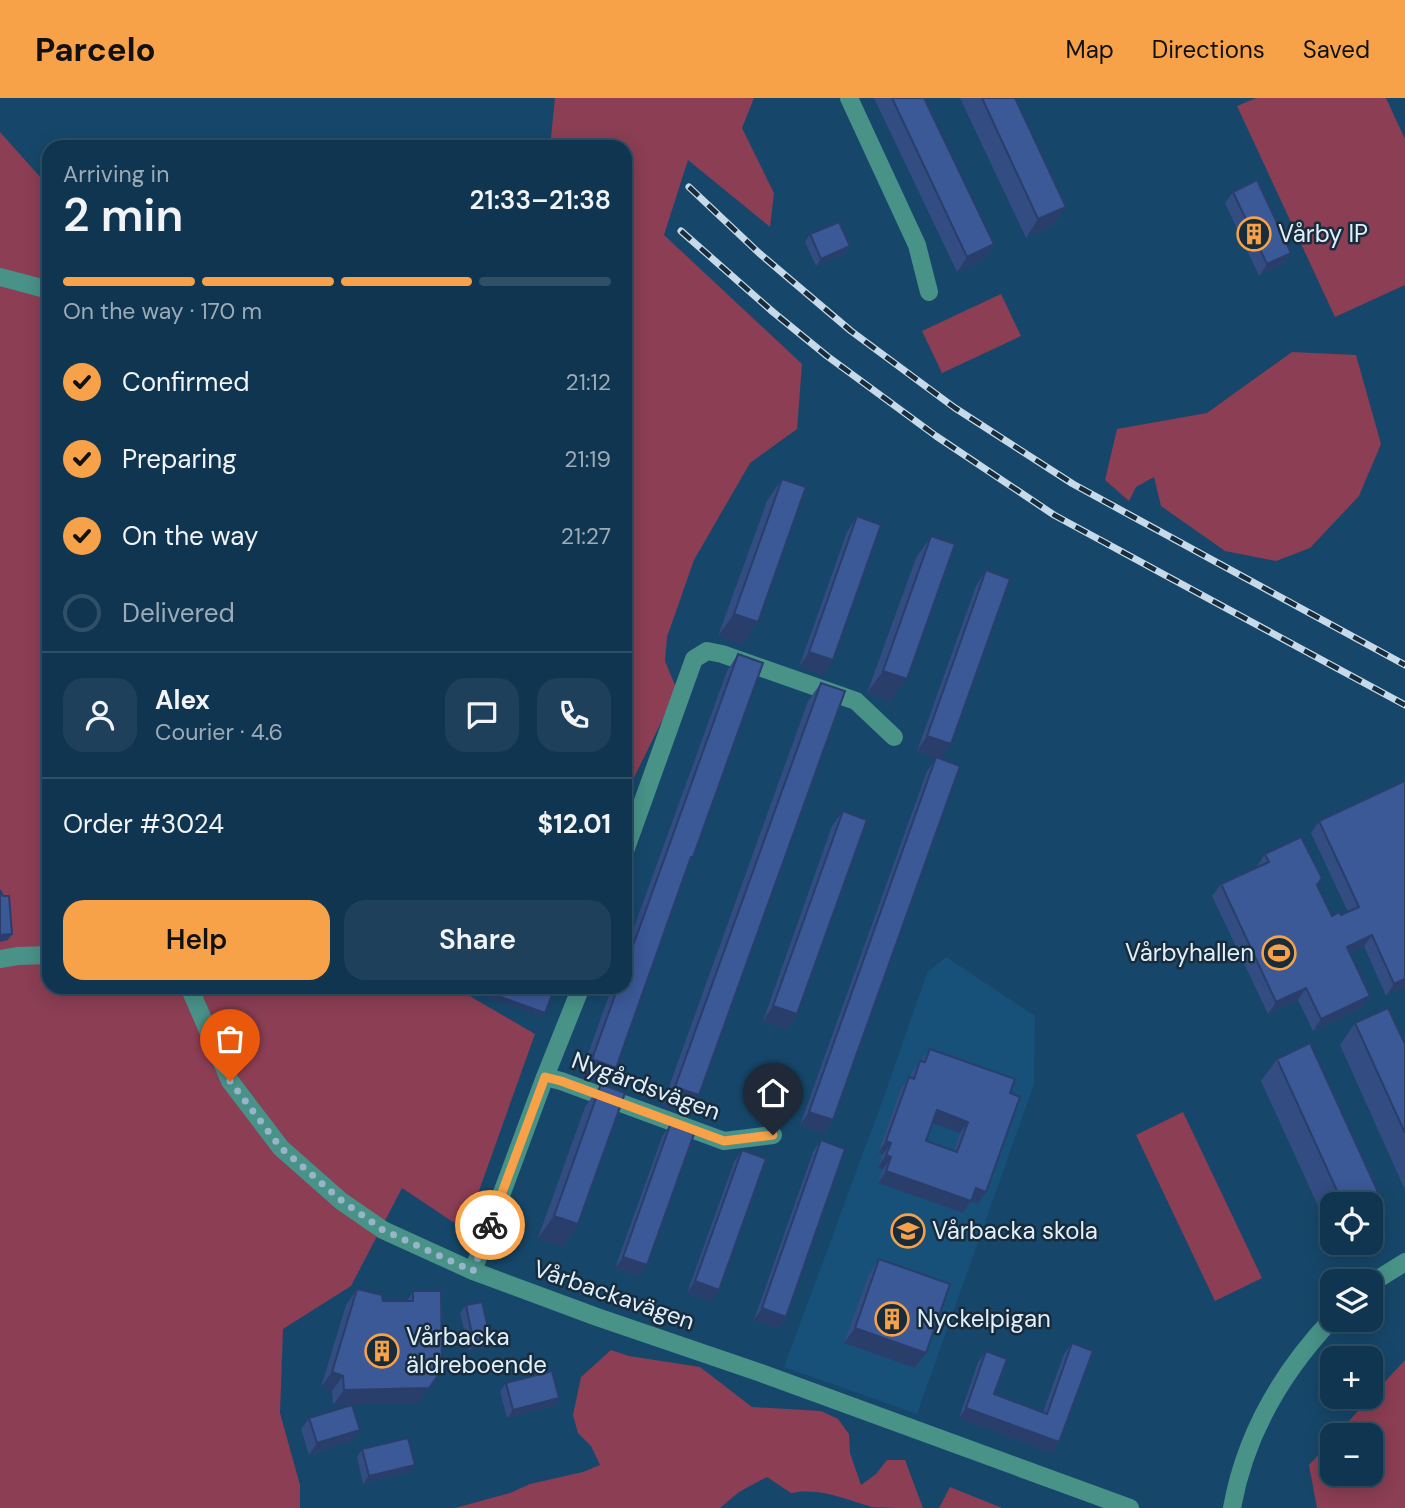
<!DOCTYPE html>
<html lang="en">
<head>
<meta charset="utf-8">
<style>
  :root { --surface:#103550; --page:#1e405a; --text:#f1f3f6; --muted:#9cabb7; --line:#305067; --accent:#f7a248 }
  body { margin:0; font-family:"DM Sans",sans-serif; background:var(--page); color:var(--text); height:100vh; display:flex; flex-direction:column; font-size:26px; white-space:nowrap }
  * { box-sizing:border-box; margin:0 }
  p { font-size:23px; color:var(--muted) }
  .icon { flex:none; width:38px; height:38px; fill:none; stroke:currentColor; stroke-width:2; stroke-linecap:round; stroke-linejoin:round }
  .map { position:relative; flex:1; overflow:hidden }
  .sheet { position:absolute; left:42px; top:42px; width:590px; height:854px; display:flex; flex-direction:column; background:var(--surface); border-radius:21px; box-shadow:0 4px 18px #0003,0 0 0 2px var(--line) }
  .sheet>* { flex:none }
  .tools { position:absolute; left:1320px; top:1094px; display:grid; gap:14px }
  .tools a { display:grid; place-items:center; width:63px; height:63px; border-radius:14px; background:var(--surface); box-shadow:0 4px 18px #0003,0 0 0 2px var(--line); font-size:35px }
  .pin { position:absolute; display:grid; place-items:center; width:60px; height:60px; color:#fff; margin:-72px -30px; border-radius:50% 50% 50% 0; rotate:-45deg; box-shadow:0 0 7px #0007 }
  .pin .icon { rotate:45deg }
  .courier { position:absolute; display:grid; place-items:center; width:70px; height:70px; margin:-35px; border:5px solid #f7a248; border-radius:50%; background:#fff; color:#222; box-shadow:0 2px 9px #0007 }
  .head em { font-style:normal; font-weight:600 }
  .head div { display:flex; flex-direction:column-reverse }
  .head { display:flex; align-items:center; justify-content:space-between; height:119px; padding:0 21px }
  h1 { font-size:46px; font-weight:600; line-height:52px }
  .bar { display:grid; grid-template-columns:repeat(4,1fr); gap:10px 7px; align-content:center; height:84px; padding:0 21px }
  .bar i { height:9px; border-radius:5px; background:var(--line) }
  .bar .on { background:var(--accent) }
  .bar p { grid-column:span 4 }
  .line { display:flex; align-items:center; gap:18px; padding:0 21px; border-top:2px solid var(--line) }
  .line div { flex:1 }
  .round { display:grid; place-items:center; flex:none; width:74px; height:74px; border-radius:21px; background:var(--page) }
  ol { padding:0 21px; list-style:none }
  li { display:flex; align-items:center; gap:21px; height:77px }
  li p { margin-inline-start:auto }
  li .icon { padding:7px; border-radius:50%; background:var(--accent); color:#111; stroke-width:4 }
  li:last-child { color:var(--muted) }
  li i { width:38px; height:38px; border:4px solid var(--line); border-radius:50% }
  .button { display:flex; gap:14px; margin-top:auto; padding:14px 21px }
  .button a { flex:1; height:80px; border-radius:21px; background:var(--accent); color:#111; font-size:28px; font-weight:600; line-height:80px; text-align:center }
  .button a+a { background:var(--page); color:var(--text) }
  header { display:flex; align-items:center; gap:42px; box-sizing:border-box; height:98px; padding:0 35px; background:var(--accent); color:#111 }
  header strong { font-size:33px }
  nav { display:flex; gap:38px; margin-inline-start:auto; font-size:24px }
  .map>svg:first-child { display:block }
  .built { fill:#175179 }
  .green { fill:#8b3e54 }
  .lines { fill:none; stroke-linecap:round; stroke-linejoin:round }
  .minor { stroke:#489288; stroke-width:18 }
  .rail-casing { stroke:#c7daea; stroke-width:7 }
  .rail { stroke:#182c3c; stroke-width:4.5; stroke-dasharray:13; stroke-linecap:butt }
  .wall { fill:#334c82; fill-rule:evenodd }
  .shaded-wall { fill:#293e6a }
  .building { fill:#3b5897; stroke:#293e6a; stroke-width:2; fill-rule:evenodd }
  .done { stroke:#99b4c9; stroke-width:7; stroke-dasharray:0 12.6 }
  .route { stroke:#f7a248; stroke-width:9 }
  .labels { text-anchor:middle; stroke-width:5; stroke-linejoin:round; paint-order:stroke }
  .poi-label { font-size:24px; fill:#e0effc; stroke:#182c3c; text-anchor:start }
  .street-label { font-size:24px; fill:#e0effc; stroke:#182c3c }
</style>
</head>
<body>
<header>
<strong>Parcelo</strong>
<nav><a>Map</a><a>Directions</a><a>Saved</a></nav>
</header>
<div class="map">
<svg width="1405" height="1410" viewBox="0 0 1405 1410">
  <rect width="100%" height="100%" fill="#16476a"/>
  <path class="built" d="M946 859 1035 918 1034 986 917 1316 784 1269 885 996 927 875Z"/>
  <path class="green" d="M555 0H754L742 30 774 95 770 129 688 62 664 137 802 266 797 331 750 365 694 462 667 539 665 563 677 592 625 698V49H550Z
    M1256 0H1386L1405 41V187L1335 219 1237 8Z
    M0 34 49 89V889H463L461 893 535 936 465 1132 402 1090 351 1188 283 1231 280 1315 300 1387V1410H0Z
    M1001 196 1021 238 942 275 922 233Z
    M1292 254 1356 257 1381 346 1359 398 1310 450 1276 463 1225 453 1161 408 1154 379 1136 389 1129 403 1105 382 1117 331 1207 315Z
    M1183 1014 1262 1180 1215 1203 1136 1037Z
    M611 1252 629 1258 700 1269 752 1309 821 1313 838 1321 849 1336 850 1355 861 1387 876 1376 887 1362H905L923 1410C907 1410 887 1410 872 1409 845 1401 820 1389 791 1395L767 1379 739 1394 720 1410H455L510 1395 530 1386 583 1374 600 1367 591 1348 578 1335 573 1317 581 1279Z
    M1405 1262V1410H1317L1309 1367 1332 1342V1376H1370V1337H1336Z
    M950 1389 1002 1410H939Z"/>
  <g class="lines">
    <path class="minor" d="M849 0 917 147 929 194
      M0 179 49 192
      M625 753 694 561 707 553 722 556 856 603 894 639
      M0 861 18 858 49 857
      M189 889 230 983 281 1050 341 1103 383 1132 473 1173 597 1219 761 1275 1130 1410
      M545 979 561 983 724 1043 773 1037
      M473 1173 545 979 581 889
      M1370 1186 1405 1164
      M1232 1410C1245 1337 1282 1274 1332 1221"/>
    <defs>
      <path id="rail" d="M689 89 759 155 851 233 955 310 1073 386 1405 567
        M681 133 773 214 827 258 936 338 1054 417 1405 607"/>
    </defs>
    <use href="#rail" class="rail-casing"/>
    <use href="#rail" class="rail"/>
  </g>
  <path class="wall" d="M874 0H924L994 146 983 162 957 174Z
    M960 0H1015L1066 109 1053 127 1026 140Z
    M1233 94 1291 155 1283 166 1259 178 1225 105Z
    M810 136 844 156 816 168 805 144Z
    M782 381 758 524 742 547 718 538 767 403Z
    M857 418 823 577 799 569 847 434Z
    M931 438 891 604 867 595 916 460Z
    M986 472 941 661 833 1022 824 1036 800 1027 927 673 936 660 917 653 976 488Z
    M738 556 693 759 688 766 604 987 580 978 612 889H625V854L727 573Z
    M821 585 699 997 686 1016 662 1008 808 603Z
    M1405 683V889L1386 898 1364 848 1350 855 1362 910 1313 933 1298 902 1268 916 1212 798 1221 786 1258 769 1257 768 1265 756 1317 787 1332 818 1341 817 1348 814 1311 735 1319 723Z
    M843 713 797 916 787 932 763 923 832 728Z
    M1355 925 1405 946V1092L1340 947Z
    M930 951 1010 995 986 1094 978 1106 971 1103 963 1115 878 1085 883 1071 878 1069 883 1056 878 1055 901 991 909 979 910 980 912 974ZM932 1025 960 1035 954 1053 926 1043Z
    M1277 961 1369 1106H1332V1131L1329 1132 1261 983Z
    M601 986 578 1126 563 1149 538 1140 585 1009Z
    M670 1027 647 1167 639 1179 615 1170 662 1039Z
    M821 1042 786 1219 778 1230 754 1222 813 1054Z
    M742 1052 711 1204 687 1195 734 1064Z
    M879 1161 926 1255 915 1270 844 1245 869 1176Z
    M357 1191 383 1203H407L413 1193 418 1305 333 1307 332 1293 321 1289 346 1207Z
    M466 1207 485 1250 469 1253 460 1215Z
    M1072 1245 1059 1344 1052 1355 959 1320 978 1264 986 1253 994 1296 1043 1314 1064 1256Z
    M506 1285 559 1300 554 1308 507 1320 500 1293Z
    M309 1320 352 1343 309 1357 301 1331Z
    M362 1351 410 1374 363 1386 357 1359Z"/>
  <path class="shaded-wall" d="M1066 109 1053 127 1026 140 1038 121Z
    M994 146 983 162 957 174 967 159Z
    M850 148 844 156 816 168 821 161Z
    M1291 155 1283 166 1259 178 1267 166Z
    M734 516 758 524 742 547 718 538Z
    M809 554 833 562 823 577 799 569Z
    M883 573 907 581 891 604 867 595Z
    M927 638 951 646 941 662 917 653Z
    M12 836 8 842 0 844V837Z
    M1372 837 1364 848 1339 860 1347 849Z
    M1405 881V889L1386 898 1394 886Z
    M470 889H473L545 915 543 919 468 892Z
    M1306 890 1298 902 1268 916 1276 904Z
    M1370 898 1362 910 1313 933 1321 921Z
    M773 908 797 916 787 932 763 923Z
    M592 961 616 970 604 987 580 978Z
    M675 989 699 997 686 1016 662 1008Z
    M937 1012 968 1024 960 1035 929 1024Z
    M809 1014 833 1022 824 1036 800 1027Z
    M886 1043 891 1045 883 1056 878 1055Z
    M886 1057 891 1059 883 1071 878 1069Z
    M886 1073 971 1103 963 1115 878 1085Z
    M976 1090 986 1094 978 1106 968 1102Z
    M1378 1094 1369 1106H1352Z
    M554 1118 578 1126 563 1149 538 1140Z
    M623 1159 647 1167 639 1179 615 1170Z
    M695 1183 719 1192 711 1204 687 1195Z
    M762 1210 786 1219 778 1230 754 1222Z
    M855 1230 926 1255 915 1270 844 1245Z
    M491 1242 485 1250 469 1253 474 1246Z
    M442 1272 418 1305 333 1307 344 1292Z
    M332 1274 343 1278 332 1293 321 1289Z
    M559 1300 554 1308 507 1320 513 1312Z
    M966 1310 1059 1344 1052 1355 959 1320Z
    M360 1332 352 1343 309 1357 317 1345Z
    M415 1367 410 1374 363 1386 369 1378Z"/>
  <path class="building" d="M892 0H924L994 146 967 159Z
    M982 0H1015L1066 109 1038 121Z
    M1257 82 1291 155 1267 166 1233 94Z
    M839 124 850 148 821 161 810 136Z
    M782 381 806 389 758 524 734 516Z
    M857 418 881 427 833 562 809 554Z
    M931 438 955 446 907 581 883 573Z
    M986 472 1010 481 951 646 927 638Z
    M738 556 763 565 693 759H691L616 970 592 961 618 889H625V870Z
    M821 585 845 593 699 997 675 989Z
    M936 659 960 668 833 1022 809 1014Z
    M1405 683V881L1394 886 1372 837 1347 849 1370 898 1321 921 1306 890 1276 904 1221 786 1269 764 1265 756 1301 739 1322 780 1317 787 1332 818 1339 814 1341 817 1359 809 1319 723Z
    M843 713 867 722 797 916 773 908Z
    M0 792 3 798H9L12 836 0 837Z
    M473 889H555L545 915Z
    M1388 910 1405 946V1035L1355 925Z
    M1310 945 1378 1094 1352 1106H1343L1277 961Z
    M930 951 1015 981 1010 995 1020 999 986 1094 976 1090 971 1103 886 1073 891 1059 886 1057 891 1045 886 1043 909 979 914 981 920 963 925 964ZM937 1012 968 1024 957 1054 926 1043Z
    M601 986 625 995 578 1126 554 1118Z
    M670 1027 694 1036 647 1167 623 1159Z
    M821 1042 845 1051 786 1219 762 1210Z
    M742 1052 766 1061 719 1192 695 1183Z
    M879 1161 950 1186 926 1255 855 1230Z
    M357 1191 382 1197 383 1203H413V1193H441L442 1272 429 1290 344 1292 343 1278 332 1274Z
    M482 1204 491 1242 474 1246 466 1207Z
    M1072 1245 1093 1253 1059 1344 966 1310 986 1253 1007 1261 994 1296 1047 1316Z
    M552 1273 559 1300 513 1312 506 1285Z
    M352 1307 360 1332 317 1345 309 1320Z
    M408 1340 415 1367 369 1378 362 1351Z"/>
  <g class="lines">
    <path class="done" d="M230 983 281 1050 341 1102 383 1132 473 1173 490 1127"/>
    <path class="route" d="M490 1127 545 979 561 983 724 1043 773 1037"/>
  </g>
  <defs>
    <symbol id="building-ring" viewBox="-11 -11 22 22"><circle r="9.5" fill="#182c3c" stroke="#f7a248" stroke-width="1.5"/><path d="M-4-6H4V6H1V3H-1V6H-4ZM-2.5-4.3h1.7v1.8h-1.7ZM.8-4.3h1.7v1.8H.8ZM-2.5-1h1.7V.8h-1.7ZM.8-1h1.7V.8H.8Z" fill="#f7a248"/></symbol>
    <symbol id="stadium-ring" viewBox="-11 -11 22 22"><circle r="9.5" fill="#182c3c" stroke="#f7a248" stroke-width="1.5"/><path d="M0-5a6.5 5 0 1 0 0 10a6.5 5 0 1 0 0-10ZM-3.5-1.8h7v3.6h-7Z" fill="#f7a248"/></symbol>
    <symbol id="school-ring" viewBox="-11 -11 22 22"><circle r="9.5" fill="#182c3c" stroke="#f7a248" stroke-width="1.5"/><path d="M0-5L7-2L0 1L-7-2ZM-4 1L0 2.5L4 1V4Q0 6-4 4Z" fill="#f7a248"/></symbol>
  </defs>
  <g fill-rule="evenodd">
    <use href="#building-ring" x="1235" y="117" width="38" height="38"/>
    <use href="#stadium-ring" x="1260" y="836" width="38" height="38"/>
    <use href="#school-ring" x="889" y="1114" width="38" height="38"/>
    <use href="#building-ring" x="873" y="1202" width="38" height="38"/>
    <use href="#building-ring" x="363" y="1234" width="38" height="38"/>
  </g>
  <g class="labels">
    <g class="poi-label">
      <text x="1278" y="144">Vårby IP</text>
      <text x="1254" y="863" text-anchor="end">Vårbyhallen</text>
      <text x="932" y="1141">Vårbacka skola</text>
      <text x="917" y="1229">Nyckelpigan</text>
      <text x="406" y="1247">Vårbacka<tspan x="406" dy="28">äldreboende</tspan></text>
    </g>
    <g class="street-label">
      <text transform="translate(646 988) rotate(20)" y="8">Nygårdsvägen</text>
      <text transform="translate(614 1197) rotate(19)" y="8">Vårbackavägen</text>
    </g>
  </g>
</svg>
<div class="tools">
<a><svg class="icon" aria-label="locate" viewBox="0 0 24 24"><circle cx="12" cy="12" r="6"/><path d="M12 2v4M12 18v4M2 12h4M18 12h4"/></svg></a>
<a><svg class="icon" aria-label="layers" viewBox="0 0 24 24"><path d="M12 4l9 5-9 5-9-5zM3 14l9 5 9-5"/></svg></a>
<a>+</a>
<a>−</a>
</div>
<div class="pin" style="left:230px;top:983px;background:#ea580c"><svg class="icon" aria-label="bag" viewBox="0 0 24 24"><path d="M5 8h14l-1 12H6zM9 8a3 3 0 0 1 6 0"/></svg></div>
<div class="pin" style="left:773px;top:1037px;background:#1f2937"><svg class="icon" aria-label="home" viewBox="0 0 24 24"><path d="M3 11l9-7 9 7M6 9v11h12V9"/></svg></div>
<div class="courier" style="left:490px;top:1127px"><svg class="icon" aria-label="bike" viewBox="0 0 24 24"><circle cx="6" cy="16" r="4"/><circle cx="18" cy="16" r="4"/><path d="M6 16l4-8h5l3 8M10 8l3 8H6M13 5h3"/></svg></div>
<section class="sheet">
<div class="head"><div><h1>2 min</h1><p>Arriving in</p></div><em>21:33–21:38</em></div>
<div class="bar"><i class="on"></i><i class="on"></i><i class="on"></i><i></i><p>On the way · 170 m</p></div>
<ol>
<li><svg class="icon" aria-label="check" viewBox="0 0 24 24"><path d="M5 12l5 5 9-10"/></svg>Confirmed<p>21:12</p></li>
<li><svg class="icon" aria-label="check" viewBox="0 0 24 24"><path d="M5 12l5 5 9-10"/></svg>Preparing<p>21:19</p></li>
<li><svg class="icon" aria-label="check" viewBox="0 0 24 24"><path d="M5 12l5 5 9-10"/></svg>On the way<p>21:27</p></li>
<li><i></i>Delivered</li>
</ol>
<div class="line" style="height:126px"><a class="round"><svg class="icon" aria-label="person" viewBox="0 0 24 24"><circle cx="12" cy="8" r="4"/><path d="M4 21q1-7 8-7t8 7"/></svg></a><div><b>Alex</b><p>Courier · 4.6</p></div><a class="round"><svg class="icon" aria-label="chat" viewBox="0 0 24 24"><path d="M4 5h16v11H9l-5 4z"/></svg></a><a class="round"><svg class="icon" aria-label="phone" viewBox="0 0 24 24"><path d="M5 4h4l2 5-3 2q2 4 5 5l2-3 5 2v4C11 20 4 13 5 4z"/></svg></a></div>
<div class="line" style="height:91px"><div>Order #3024</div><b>$12.01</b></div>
<div class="button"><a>Help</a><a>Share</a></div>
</section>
</div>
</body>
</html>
